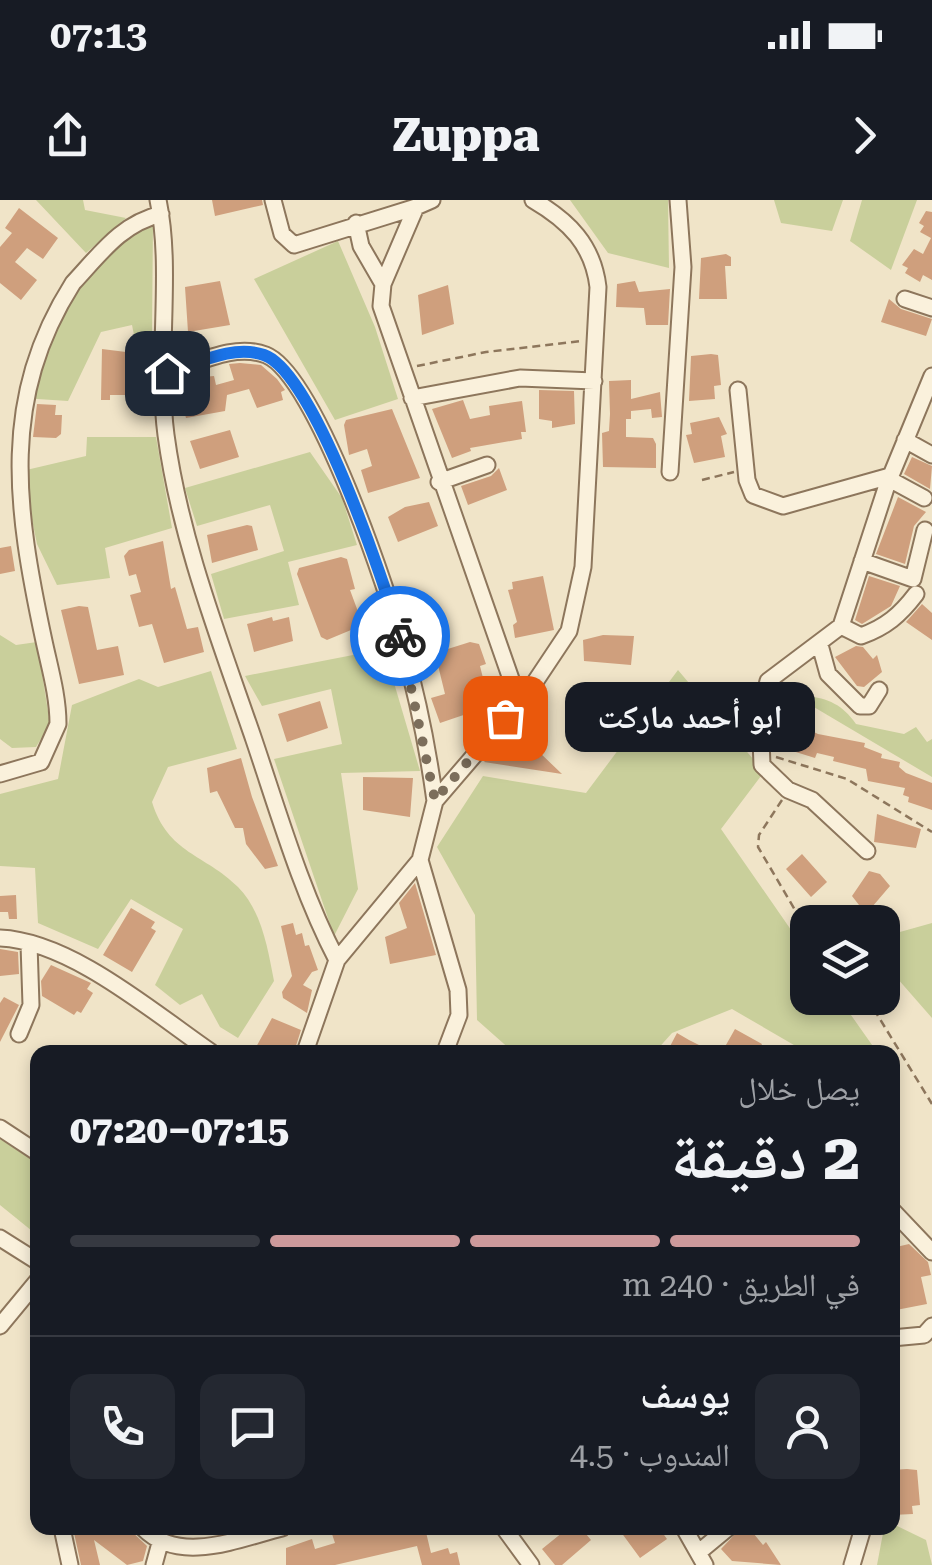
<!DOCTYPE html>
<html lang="ar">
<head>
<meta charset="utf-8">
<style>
  :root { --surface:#171b24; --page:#242831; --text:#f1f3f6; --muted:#9ea1a6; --line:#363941; --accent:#cc999b }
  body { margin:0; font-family:"Roboto Serif","Noto Naskh Arabic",serif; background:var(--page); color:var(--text); direction:rtl; height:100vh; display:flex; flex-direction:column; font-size:38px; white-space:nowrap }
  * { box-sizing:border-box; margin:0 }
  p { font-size:32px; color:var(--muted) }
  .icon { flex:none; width:55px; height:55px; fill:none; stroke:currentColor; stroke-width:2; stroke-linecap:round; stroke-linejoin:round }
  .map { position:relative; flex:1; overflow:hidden; direction:ltr }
  .drawer { position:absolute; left:30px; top:845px; width:870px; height:490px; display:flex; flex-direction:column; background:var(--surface); border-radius:20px; box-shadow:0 5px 15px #0003; direction:rtl }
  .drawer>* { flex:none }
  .fabs { position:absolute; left:790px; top:705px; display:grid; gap:20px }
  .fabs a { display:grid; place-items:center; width:110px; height:110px; border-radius:20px; background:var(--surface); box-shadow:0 5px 15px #0003; font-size:50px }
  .pin { position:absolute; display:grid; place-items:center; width:85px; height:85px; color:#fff; margin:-42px; border-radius:20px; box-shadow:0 5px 15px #0006 }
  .courier { position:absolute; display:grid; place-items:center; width:100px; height:100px; margin:-50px; border:8px solid #1a73e8; border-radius:50%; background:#fff; color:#222; box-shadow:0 2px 12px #0007 }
  .bubble { position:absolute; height:70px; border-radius:20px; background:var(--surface); box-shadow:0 5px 15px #0003; font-size:32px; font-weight:800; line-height:70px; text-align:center; direction:rtl }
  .headline em { font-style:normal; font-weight:800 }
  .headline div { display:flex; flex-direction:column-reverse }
  .headline { display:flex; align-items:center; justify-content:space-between; height:170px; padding:0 40px }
  h1 { font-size:65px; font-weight:800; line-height:75px }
  .bar { display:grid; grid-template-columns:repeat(4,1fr); gap:15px 10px; align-content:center; height:120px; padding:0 40px }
  .bar i { height:12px; border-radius:8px; background:var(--line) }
  .bar .selected { background:var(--accent) }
  .bar p { grid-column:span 4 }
  .line { display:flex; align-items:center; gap:25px; padding:0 40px; border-top:2px solid var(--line) }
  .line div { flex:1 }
  .round { display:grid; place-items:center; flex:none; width:105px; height:105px; border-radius:20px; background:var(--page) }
  .status { display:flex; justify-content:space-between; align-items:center; height:70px; padding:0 50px; background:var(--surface); direction:ltr }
  .status svg { height:28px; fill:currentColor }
  header { display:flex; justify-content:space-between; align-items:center; height:130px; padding:0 40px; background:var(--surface); font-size:45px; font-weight:800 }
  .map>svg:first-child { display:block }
  .green { fill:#c9cf9b }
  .building { fill:#cf9f7d }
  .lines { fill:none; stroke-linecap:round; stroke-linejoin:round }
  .minor-casing { stroke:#8d765c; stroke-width:19 }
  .path { stroke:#8d765c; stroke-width:2.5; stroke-dasharray:8 5; stroke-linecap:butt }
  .minor { stroke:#faf1dc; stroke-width:15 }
  .done { stroke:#7c6e5b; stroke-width:10; stroke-dasharray:0 18 }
  .route { stroke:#1a73e8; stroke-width:12 }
</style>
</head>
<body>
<div class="status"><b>07:13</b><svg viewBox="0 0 49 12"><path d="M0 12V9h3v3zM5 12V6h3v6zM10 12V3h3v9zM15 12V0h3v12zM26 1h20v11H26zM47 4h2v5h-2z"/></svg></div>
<header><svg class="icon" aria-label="forward" viewBox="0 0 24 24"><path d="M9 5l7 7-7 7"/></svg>Zuppa<svg class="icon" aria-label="share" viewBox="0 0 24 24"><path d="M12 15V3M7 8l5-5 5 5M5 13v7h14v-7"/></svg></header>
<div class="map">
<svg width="932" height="1365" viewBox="0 0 932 1365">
  <rect width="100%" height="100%" fill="#f0e4c8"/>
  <path class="green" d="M36 0H83L85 10 126 18 86 53Z
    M570 0H668L669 68 608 53Z
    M774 0H843L832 31 781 23Z
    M862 0H917L891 70 850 41Z
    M153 24 152 135H134L132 125 101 132 68 201 22 198C17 141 97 69 135 29Z
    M338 41 375 127 398 199 335 220 254 79Z
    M87 237H156L172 328 105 348 110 378 57 385 37 344 22 271 86 256Z
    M310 252 342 298 357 345 288 362 299 405 224 419 211 374 284 351 270 305 197 326 185 288Z
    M0 435 16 445 37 442 50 524 36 547 12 548 0 539Z
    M384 449 420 571 341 573 358 689 334 736 274 559 342 544 331 489 262 506 245 476Z
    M678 470 764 572 721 629 807 753 808 798H839L877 852H806L732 809 672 833 655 852H513L477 820 475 715 437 647 483 576 586 593Z
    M211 471 237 549 168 567 152 602C168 654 205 654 238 687 262 711 268 750 274 781L238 838 220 827 202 794 180 805 155 785 183 729 131 699 98 749 38 723 35 668 0 666V594L58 579 72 505 139 479 158 487Z
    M806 496C828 498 843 505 856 524L904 534 916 527 927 542 932 539V577L802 500Z
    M932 723V818L883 762 882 737Z
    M0 939 37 963V1035L0 1005Z
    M893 1324 926 1340 932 1365H877L884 1328Z"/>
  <path class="building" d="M212 0H262L263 5 215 16Z
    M19 8 58 38 43 59 27 48 15 62 37 80 21 100 0 83V47L12 33 5 28Z
    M926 11 932 12V80L923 75 920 82 905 73 908 68 902 65 914 49 923 54 931 38 920 32 924 26 919 23Z
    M726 54 731 57V66H725L727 99H699L701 58Z
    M220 81 230 125 188 132 185 87Z
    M635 81 639 92 670 89 668 125H646L644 108 616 107 617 84Z
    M448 85 454 124 422 135 418 95Z
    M889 99 901 109 932 119 926 136 881 122Z
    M102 149 134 153 136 195H110V200H101Z
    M711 154 718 155 721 185 714 186 715 199 689 201 691 156Z
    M240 163 261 165 277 179 285 190 281 192 283 200 257 208 249 189 227 195 225 211 186 218 181 201 188 193 186 187 194 184 192 178 214 176 216 185 234 180 229 164Z
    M631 180V199L660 192 662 217 652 218 651 209 631 211V219H626V237L653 238 656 244V268L603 267 602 233 609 231 610 214 609 181Z
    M539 190 574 191 575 224 552 228V221L539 219Z
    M463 200 470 219 490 215 489 206 522 201 526 232H521L522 239 470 248 471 251 452 258 432 209Z
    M37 204 56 205 55 215H62L61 234 56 238 33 237Z
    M392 209 420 278 368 293 361 270 372 266 367 249 349 255 344 225 346 220Z
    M719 217 727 234 721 236 725 257 694 263 686 235 692 234 690 223Z
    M230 230 239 257 200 269 190 241Z
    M912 257 932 266 930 289 904 274Z
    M499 268 507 290 468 305 461 286 491 276Z
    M898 297 926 312 914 326 905 364 876 354Z
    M429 302 438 326 398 342 388 317 405 307Z
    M247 325 252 326 258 350 212 363 207 335Z
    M163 341 171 389 175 387 187 429 198 427 204 452 164 463 152 424 139 427 130 395 141 392 136 374 129 376 124 356 129 350Z
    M11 346 15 371 0 374V348Z
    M341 357 347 359 355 389 350 390 363 425 327 440 321 437 297 374 299 368Z
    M543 376 554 430 515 438 513 425 517 422 508 390 513 389 512 382Z
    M869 376 900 386 891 406 862 424 855 420Z
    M922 404 932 413V440L906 422Z
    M79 406 88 407 97 450 118 446 124 475 79 484 61 410Z
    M272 417 273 421 289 417 293 441 254 452 247 424Z
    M603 435 634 436 631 465 584 461 583 440Z
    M470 442 479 444 486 464 480 466 490 506 440 523 431 498 445 494 435 453Z
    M856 446 863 447 873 459 877 455 882 472 864 487 857 486 835 457Z
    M320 501 328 528 287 542 278 514Z
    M795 523 818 534 865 543 864 547 882 554 881 558 900 562 899 567 906 573 932 583V610L908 602 909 597 903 595 905 588 868 581 866 569 833 561 834 557 817 553 815 558 786 549 788 544 781 541 786 526 793 529Z
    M514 528 562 574 484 562Z
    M241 558 252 597 278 666 265 669 246 644 243 628H235L217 591 210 593 207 568Z
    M363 577 413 578 410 617 363 610Z
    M877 614 921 629 916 648 874 642Z
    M802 654 827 682 811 697 786 669Z
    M869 671 880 674 890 686 866 714 852 696Z
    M415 683 436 755 390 764 385 737 407 728 399 703Z
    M16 695 17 719H9L8 712H0V696Z
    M131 708 155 722 151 728 156 731 132 772 103 755Z
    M293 723 296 735 302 733 305 746 309 745 318 770 312 772 303 785 312 790 307 813 283 798 282 792 292 776 281 726Z
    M0 749 18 752 19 774 0 776Z
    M51 765 91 783 87 789 93 793 81 813 77 811 74 815 42 796 41 781Z
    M4 797 19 805 0 842V803Z
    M272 818 301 830 294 852 255 849Z
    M735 829 762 844 758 852H722Z
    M677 833 689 840 713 852H667Z
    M909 1044 928 1062 931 1075 921 1077 927 1104 896 1110 892 1048Z
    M907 1269 917 1270 920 1305 912 1306 913 1314 892 1315V1270Z
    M73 1328H123L125 1335 130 1330 147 1346 143 1361 127 1365 94 1340 100 1365H81Z
    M330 1328H425L431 1353 448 1348 450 1354 457 1352 460 1365H422L417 1346 335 1365H286V1348L312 1339 315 1349 335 1343Z
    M568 1328H581L591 1340 562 1365H555L542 1349Z
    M618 1328H659L667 1339 640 1358Z
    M741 1328H749L763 1345 766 1342 781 1365 732 1361 721 1349Z"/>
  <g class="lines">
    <defs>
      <path id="minor" d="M158 0C173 70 156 159 166 235 180 339 220 441 254 540 279 614 301 691 337 760L305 852
        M273 0 282 34 294 45 416 7
        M432 0 416 7 383 84 381 106 519 502
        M356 23 361 46 383 84
        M905 99 932 108
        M162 174C194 166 232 142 266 155 316 175 389 394 404 450 418 499 428 550 435 601
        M738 190 747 280 753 295 783 306 890 276
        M412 198 520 178 594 181
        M905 240 932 255
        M670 272 683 67 678 0
        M889 279 924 298
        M439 282 487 265
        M862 361 913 379 925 330
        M841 426 861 436C886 427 900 415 916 394
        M820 445 828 474 860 506H869L879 490
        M0 574 41 562 58 524C58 496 50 469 44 441 15 306 0 198 73 83 101 53 121 24 161 14
        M867 651 812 600 788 590 762 565 760 514 768 481 841 426 887 285 932 176
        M420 660 458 790 459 815 445 852
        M0 738C71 741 154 813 211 852
        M337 760 420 660 435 601 527 494 569 431 583 367 598 87C593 45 569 21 533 0
        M19 834 31 805 29 744
        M0 928 38 953
        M892 1010 932 1052
        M0 1038 38 1062
        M0 1126 38 1080
        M892 1138 924 1135 932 1126
        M62 1328 70 1365
        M143 1328C179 1365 238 1339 282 1328
        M504 1328 531 1365
        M684 1328 705 1365
        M699 1352 728 1328
        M154 1365 160 1343
        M852 1365 863 1328"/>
    </defs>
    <use href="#minor" class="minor-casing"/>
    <path class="path" d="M417 166 486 152 581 141
      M702 280 734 272
      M776 557 847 579 932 632
      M782 600 759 635 758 647 808 732
      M867 798 932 904"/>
    <use href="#minor" class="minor"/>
  </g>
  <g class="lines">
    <path class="done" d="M400 436 435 600 505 518"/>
    <path class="route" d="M167 173C197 164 232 144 264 155 314 172 384 382 400 436"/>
  </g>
</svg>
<div class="fabs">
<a><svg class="icon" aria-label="layers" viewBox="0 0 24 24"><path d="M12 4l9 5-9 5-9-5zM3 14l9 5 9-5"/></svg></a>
</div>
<div class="pin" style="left:505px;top:518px;background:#ea580c"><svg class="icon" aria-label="bag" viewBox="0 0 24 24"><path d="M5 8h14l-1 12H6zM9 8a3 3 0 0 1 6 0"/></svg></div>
<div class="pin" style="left:167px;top:173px;background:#1f2937"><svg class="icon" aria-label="home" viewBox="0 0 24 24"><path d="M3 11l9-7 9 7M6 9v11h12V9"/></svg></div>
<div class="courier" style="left:400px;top:436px"><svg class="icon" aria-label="bike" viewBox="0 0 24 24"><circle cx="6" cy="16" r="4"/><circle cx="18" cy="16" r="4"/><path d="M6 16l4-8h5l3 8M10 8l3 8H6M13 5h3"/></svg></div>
<div class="bubble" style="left:565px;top:482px;width:250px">ابو أحمد ماركت</div>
<section class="drawer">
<div class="headline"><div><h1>2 دقيقة</h1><p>يصل خلال</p></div><em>07:15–07:20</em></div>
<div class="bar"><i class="selected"></i><i class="selected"></i><i class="selected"></i><i></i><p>في الطريق · 240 m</p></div>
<div class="line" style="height:180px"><a class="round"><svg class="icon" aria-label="person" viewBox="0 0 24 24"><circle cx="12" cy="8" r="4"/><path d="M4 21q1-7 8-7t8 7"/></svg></a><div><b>يوسف</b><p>المندوب · 4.5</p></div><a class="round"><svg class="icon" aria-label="chat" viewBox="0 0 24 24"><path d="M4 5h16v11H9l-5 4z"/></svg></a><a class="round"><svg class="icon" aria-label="phone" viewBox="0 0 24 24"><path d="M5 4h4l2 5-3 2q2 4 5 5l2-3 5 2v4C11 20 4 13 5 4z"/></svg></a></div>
</section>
</div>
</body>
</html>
